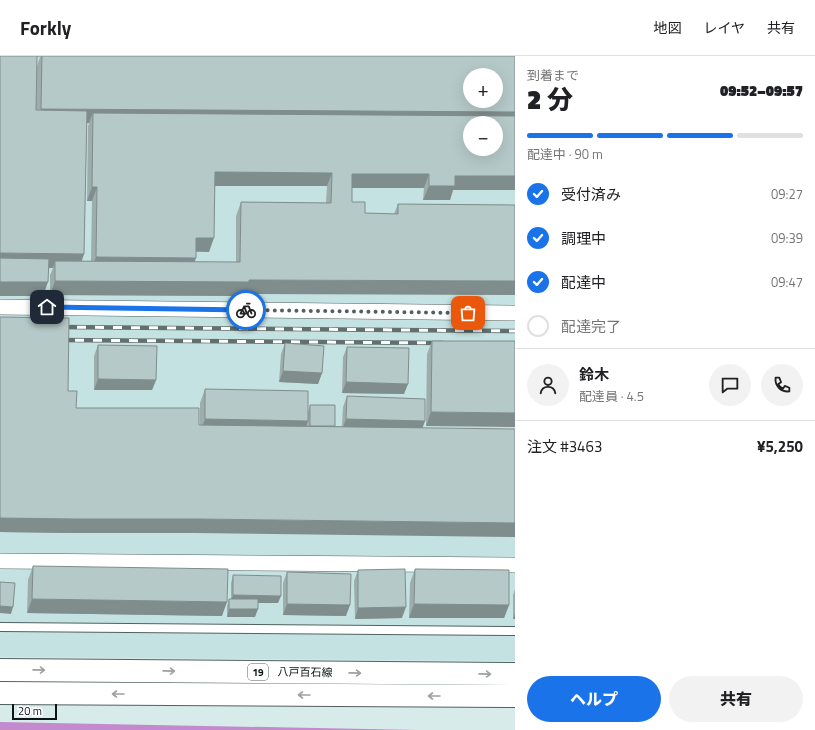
<!DOCTYPE html>
<html lang="ja">
<head>
<meta charset="utf-8">
<style>
  :root { --surface:#fff; --page:#f2f2f2; --text:#202124; --muted:#757577; --line:#e0e0e0; --accent:#1a73e8 }
  body { margin:0; font-family:"Titillium Web","Noto Sans JP",sans-serif; background:var(--page); color:var(--text); height:100vh; display:flex; flex-direction:column; font-size:15px; white-space:nowrap }
  * { box-sizing:border-box; margin:0 }
  p { font-size:13px; color:var(--muted) }
  .icon { flex:none; width:22px; height:22px; fill:none; stroke:currentColor; stroke-width:2; stroke-linecap:round; stroke-linejoin:round }
  .map { position:relative; flex:1; overflow:hidden }
  .panel { display:flex; flex-direction:column; background:var(--surface); width:300px }
  .panel>* { flex:none }
  .controls { position:absolute; left:463px; top:12px; display:grid; gap:8px }
  .controls a { display:grid; place-items:center; width:40px; height:40px; border-radius:50%; background:var(--surface); box-shadow:0 4px 16px #0002; font-size:20px }
  .scale { position:absolute; left:12px; bottom:10px; width:45px; box-sizing:border-box; padding-left:4px; border:2px solid #0d1414; border-top:0; font-size:11px; line-height:14px; white-space:nowrap; color:#0d1414; -webkit-text-stroke:3px #fff; paint-order:stroke }
  .pin { position:absolute; display:grid; place-items:center; width:34px; height:34px; color:#fff; margin:-17px; border-radius:8px; box-shadow:0 2px 6px #0006 }
  .courier { position:absolute; display:grid; place-items:center; width:40px; height:40px; margin:-20px; border:3px solid #1a73e8; border-radius:50%; background:#fff; color:#222; box-shadow:0 1px 5px #0007 }
  .overview em { font-style:normal; font-weight:800 }
  .overview div { display:flex; flex-direction:column-reverse }
  .overview { display:flex; align-items:center; justify-content:space-between; height:68px; padding:0 12px }
  h1 { font-size:26px; font-weight:800; line-height:30px }
  .bar { display:grid; grid-template-columns:repeat(4,1fr); gap:6px 4px; align-content:center; height:48px; padding:0 12px }
  .bar i { height:5px; border-radius:3px; background:var(--line) }
  .bar .active { background:var(--accent) }
  .bar p { grid-column:span 4 }
  .line { display:flex; align-items:center; gap:10px; padding:0 12px; border-top:1px solid var(--line) }
  .line div { flex:1 }
  .round { display:grid; place-items:center; flex:none; width:42px; height:42px; border-radius:21px; background:var(--page) }
  ol { padding:0 12px; list-style:none }
  li { display:flex; align-items:center; gap:12px; height:44px }
  li p { margin-inline-start:auto }
  li .icon { padding:4px; border-radius:50%; background:var(--accent); color:#fff; stroke-width:4 }
  li:last-child { color:var(--muted) }
  li i { width:22px; height:22px; border:2px solid var(--line); border-radius:50% }
  .cta { display:flex; gap:8px; margin-top:auto; padding:8px 12px }
  .cta a { flex:1; height:46px; border-radius:24px; background:var(--accent); color:#fff; font-size:16px; font-weight:800; line-height:46px; text-align:center }
  .cta a+a { background:var(--page); color:var(--text) }
  header { display:flex; align-items:center; gap:24px; box-sizing:border-box; height:56px; padding:0 20px; background:var(--surface); border-bottom:1px solid var(--line) }
  header strong { font-size:19px }
  nav { display:flex; gap:22px; margin-inline-start:auto; font-size:14px }
  main { display:flex; flex:1; min-height:0 }
  .map>svg:first-child { display:block }
  .built { fill:#c4e2e1; fill-rule:evenodd }
  .forest { fill:#c38ace }
  .lines { fill:none; stroke-linecap:round; stroke-linejoin:round }
  .service-casing { stroke:#506160; stroke-width:10 }
  .minor-casing { stroke:#506160; stroke-width:16 }
  .primary-casing { stroke:#506160; stroke-width:24 }
  .service { stroke:#fff; stroke-width:8 }
  .minor { stroke:#fff; stroke-width:15 }
  .primary { stroke:#fff; stroke-width:22 }
  .rail-casing { stroke:#626f6e; stroke-width:4.5 }
  .rail { stroke:#fff; stroke-width:3; stroke-dasharray:9; stroke-linecap:butt }
  .wall { fill:#9cadac; fill-rule:evenodd }
  .shaded-wall { fill:#7f8d8c }
  .building { fill:#b5c9c8; stroke:#7f8d8c; fill-rule:evenodd }
  .oneway { stroke:#9ea1a1 }
  .done { stroke:#545f5f; stroke-width:4; stroke-dasharray:0 7.2 }
  .route { stroke:#1a73e8; stroke-width:5 }
  .labels { text-anchor:middle; stroke-width:3; stroke-linejoin:round; paint-order:stroke }
  .shield { fill:#fff; stroke:#565a5a; stroke-width:1 }
  .shield-label { font-size:10px; font-weight:bold; fill:#0d1414 }
  .street-label { font-size:11px; fill:#0d1414; stroke:#fff }
</style>
</head>
<body>
<header>
<strong>Forkly</strong>
<nav><a>地図</a><a>レイヤ</a><a>共有</a></nav>
</header>
<main>
<div class="map">
<svg width="515" height="674" viewBox="0 0 515 674">
  <rect width="100%" height="100%" fill="#d7ebea"/>
  <path class="built" d="M0 0H515V605L0 601ZM470 19H496V45H470ZM470 67H496V93H470Z"/>
  <path class="forest" d="M0 666 417 674H0Z"/>
  <g class="lines">
    <defs>
      <path id="service" d="M0 571 515 575"/>
      <path id="minor" d="M0 251 515 257
        M0 505 515 509"/>
      <path id="primary" d="M0 614 515 618
        M0 637 515 640"/>
    </defs>
    <use href="#service" class="service-casing"/>
    <use href="#minor" class="minor-casing"/>
    <use href="#primary" class="primary-casing"/>
    <use href="#service" class="service"/>
    <use href="#minor" class="minor"/>
    <use href="#primary" class="primary"/>
    <defs>
      <path id="rail" d="M59 271 515 275
        M57 284 443 287"/>
    </defs>
    <use href="#rail" class="rail-casing"/>
    <use href="#rail" class="rail"/>
  </g>
  <path class="wall" d="M0 0H515V134H453L450 144H423L424 132H352V146L365 157 394 158 398 148 515 149 245 238 244 240 50 239V219L53 212H49L43 240ZM37 1H40L37 10 36 54ZM87 67H89L88 71 87 145H92L91 205H82L84 198ZM215 130H327L326 147 241 146 236 160V206H194L196 196H209Z
    M0 261 68 335 76 352 200 369V347L205 333 308 356 310 349 335 370H342L343 351 347 340 425 365 422 371 194 477H70L0 476Z
    M432 285H515L426 370 427 298Z
    M285 287 322 317 318 328 279 326 281 298Z
    M98 289 156 324 152 334H94V300Z
    M347 291 404 338 342 337 343 301Z
    M33 510 222 560 27 557 28 524Z
    M415 513 509 549 504 562H409L410 527Z
    M358 514 402 562 355 563 354 525Z
    M287 516 346 560 283 559V527Z
    M233 519 278 547H258L255 561H227V550L229 543H231V527Z
    M515 533V563H513V539Z"/>
  <path class="shaded-wall" d="M41 53 515 56V70L93 57 89 67H36Z
    M215 116 332 117 327 130H210Z
    M352 118H429L424 132H347Z
    M455 120H515V134H453L450 144H423L429 130Z
    M92 131H97L92 145H87Z
    M196 182H214L209 196 191 195Z
    M0 197 84 198 79 212 55 205 53 212 0 211Z
    M96 201 196 202 191 216 91 215Z
    M249 224 515 225V239L245 238 244 240 50 239 55 225Z
    M0 226H48L43 240H0Z
    M283 315 322 317 318 328 279 326Z
    M98 323 156 324 152 334H94Z
    M346 326 408 328 404 338 342 337Z
    M431 356 515 357V371L426 370Z
    M205 363 308 365 303 379 200 377Z
    M346 363 425 365 421 376 342 374Z
    M0 462 199 463 515 467V481L194 477H70L0 476Z
    M233 539 281 540 278 547H230Z
    M32 543 227 546 222 560 27 557Z
    M287 548 350 549 346 560 283 559Z
    M414 548 509 549 504 562H409Z
    M0 550 13 551 11 558 0 557Z
    M406 551 402 562 355 563 358 552Z
    M229 553H258L255 561H227Z
    M515 557V563H513Z"/>
  <path class="building" d="M0 0H37L36 54 87 55 84 198 0 197Z
    M42 0H515V56L41 53ZM470 19H496V45H470Z
    M93 57 515 60V120H455V130H429V118H352V146H365V157L398 158V148L515 149V225L249 224V226L55 225V205L240 206 241 146 331 147 332 117 215 116 214 182H196V202L96 201 97 131H92ZM470 67H496V93H470Z
    M0 202 49 203 48 226H0Z
    M0 261 69 262 68 335H77L76 352H199V369L515 373V467L199 463H75L0 462Z
    M432 285H515V357L431 356Z
    M285 287 324 290 322 317 283 315Z
    M98 289 157 290 156 324 98 323Z
    M347 291 409 292 408 328 346 326Z
    M205 333 308 335V365L205 363Z
    M347 340 425 343V365L346 363Z
    M310 349H335V370H310Z
    M33 510 228 513 227 546 32 543Z
    M405 513 406 551 358 552V514Z
    M415 513 509 514V549L414 548Z
    M287 516 351 518 350 549 287 548Z
    M233 519 281 520V540L233 539Z
    M0 526 15 527 13 551 0 550Z
    M229 543H258V553H229Z"/>
  <defs><path id="oneway-shaft" d="M-6 0H5M1.5-3L5.5 0L1.5 3" fill="none" stroke-width="1.6" stroke-linecap="round" stroke-linejoin="round"/></defs>
  <g class="oneway">
    <use href="#oneway-shaft" transform="translate(39 614) rotate(1)"/>
    <use href="#oneway-shaft" transform="translate(169 615) rotate(1)"/>
    <use href="#oneway-shaft" transform="translate(355 617) rotate(1)"/>
    <use href="#oneway-shaft" transform="translate(485 618) rotate(1)"/>
    <use href="#oneway-shaft" transform="translate(118 638) rotate(-180)"/>
    <use href="#oneway-shaft" transform="translate(304 639) rotate(-180)"/>
    <use href="#oneway-shaft" transform="translate(434 640) rotate(-180)"/>
  </g>
  <g class="lines">
    <path class="done" d="M246 254 468 257"/>
    <path class="route" d="M47 251 246 254"/>
  </g>
  <g class="labels">
    <rect class="shield" x="248" y="608" width="20" height="16" rx="3"/>
    <g class="shield-label">
      <text x="258" y="620">19</text>
    </g>
    <g class="street-label">
      <text transform="translate(305 616) rotate(1)" y="4">八戸百石線</text>
    </g>
  </g>
</svg>
<div class="controls">
<a>+</a>
<a>−</a>
</div>
<div class="scale">20 m</div>
<div class="pin" style="left:468px;top:257px;background:#ea580c"><svg class="icon" aria-label="bag" viewBox="0 0 24 24"><path d="M5 8h14l-1 12H6zM9 8a3 3 0 0 1 6 0"/></svg></div>
<div class="pin" style="left:47px;top:251px;background:#1f2937"><svg class="icon" aria-label="home" viewBox="0 0 24 24"><path d="M3 11l9-7 9 7M6 9v11h12V9"/></svg></div>
<div class="courier" style="left:246px;top:254px"><svg class="icon" aria-label="bike" viewBox="0 0 24 24"><circle cx="6" cy="16" r="4"/><circle cx="18" cy="16" r="4"/><path d="M6 16l4-8h5l3 8M10 8l3 8H6M13 5h3"/></svg></div>
</div>
<section class="panel">
<div class="overview"><div><h1>2 分</h1><p>到着まで</p></div><em>09:52–09:57</em></div>
<div class="bar"><i class="active"></i><i class="active"></i><i class="active"></i><i></i><p>配達中 · 90 m</p></div>
<ol>
<li><svg class="icon" aria-label="check" viewBox="0 0 24 24"><path d="M5 12l5 5 9-10"/></svg>受付済み<p>09:27</p></li>
<li><svg class="icon" aria-label="check" viewBox="0 0 24 24"><path d="M5 12l5 5 9-10"/></svg>調理中<p>09:39</p></li>
<li><svg class="icon" aria-label="check" viewBox="0 0 24 24"><path d="M5 12l5 5 9-10"/></svg>配達中<p>09:47</p></li>
<li><i></i>配達完了</li>
</ol>
<div class="line" style="height:72px"><a class="round"><svg class="icon" aria-label="person" viewBox="0 0 24 24"><circle cx="12" cy="8" r="4"/><path d="M4 21q1-7 8-7t8 7"/></svg></a><div><b>鈴木</b><p>配達員 · 4.5</p></div><a class="round"><svg class="icon" aria-label="chat" viewBox="0 0 24 24"><path d="M4 5h16v11H9l-5 4z"/></svg></a><a class="round"><svg class="icon" aria-label="phone" viewBox="0 0 24 24"><path d="M5 4h4l2 5-3 2q2 4 5 5l2-3 5 2v4C11 20 4 13 5 4z"/></svg></a></div>
<div class="line" style="height:52px"><div>注文 #3463</div><b>¥5,250</b></div>
<div class="cta"><a>ヘルプ</a><a>共有</a></div>
</section>
</main>
</body>
</html>
